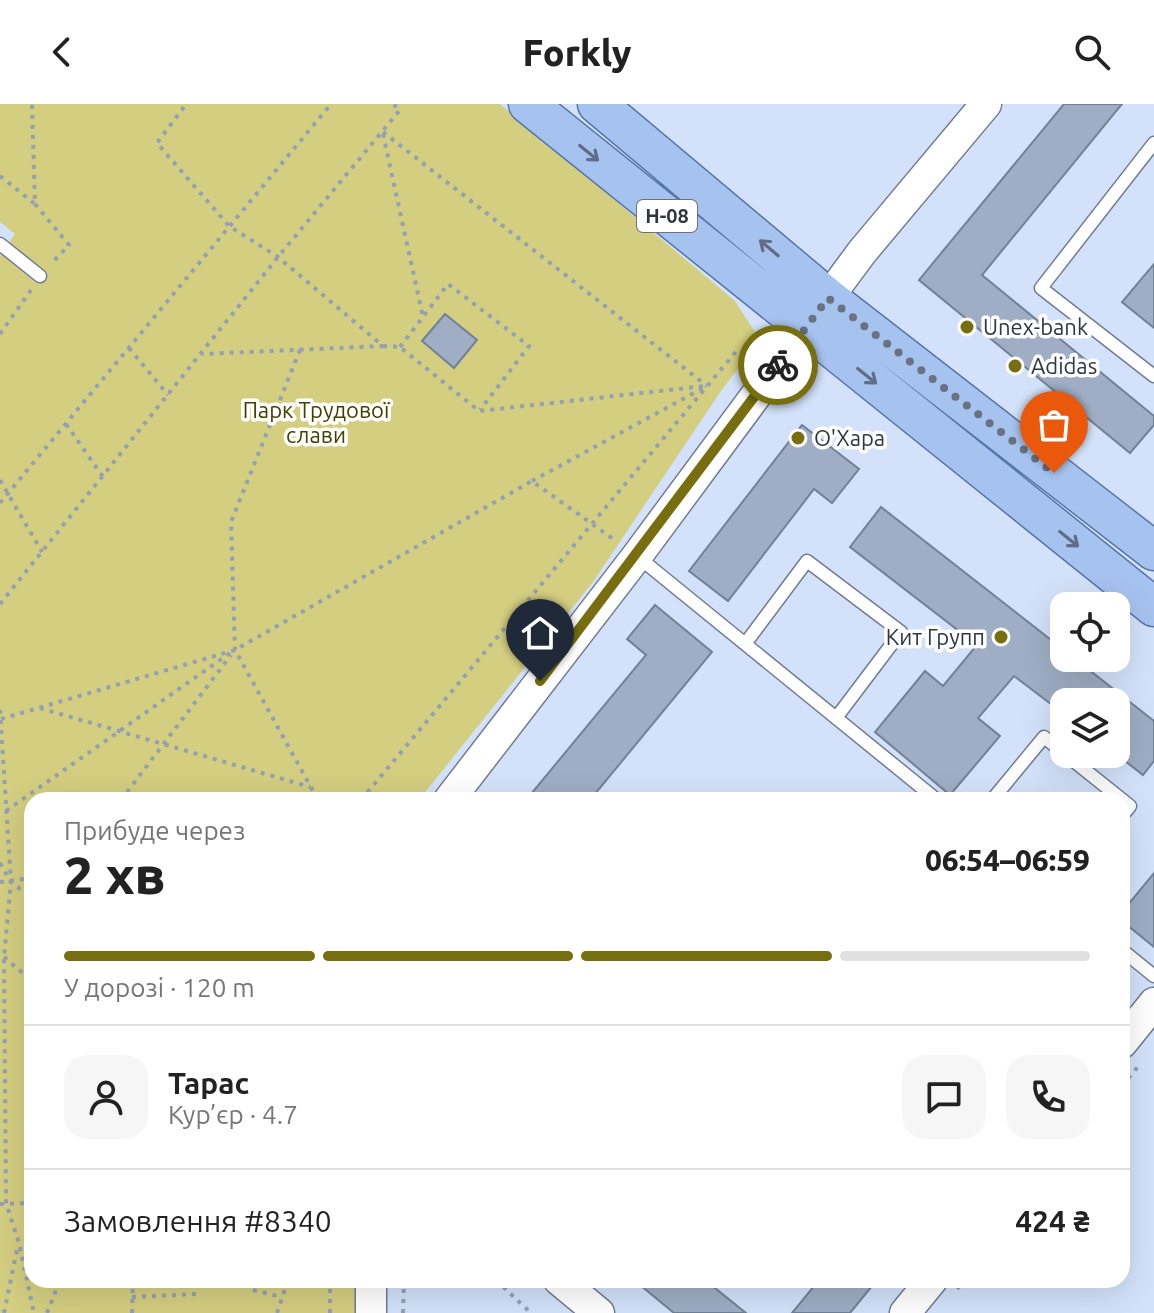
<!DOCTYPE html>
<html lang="uk">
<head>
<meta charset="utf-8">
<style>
  :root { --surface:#fff; --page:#f6f6f6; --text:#222; --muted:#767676; --line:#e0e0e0; --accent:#776f0f }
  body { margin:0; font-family:Ubuntu,sans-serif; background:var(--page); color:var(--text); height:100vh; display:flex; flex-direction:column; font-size:30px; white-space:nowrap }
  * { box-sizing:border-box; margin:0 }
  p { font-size:26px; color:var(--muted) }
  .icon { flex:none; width:44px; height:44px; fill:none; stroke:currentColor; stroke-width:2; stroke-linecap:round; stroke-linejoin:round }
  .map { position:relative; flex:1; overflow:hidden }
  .drawer { position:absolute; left:24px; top:688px; width:1106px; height:496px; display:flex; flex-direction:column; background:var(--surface); border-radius:24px; box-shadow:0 8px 32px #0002 }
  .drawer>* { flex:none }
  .tools { position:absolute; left:1050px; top:488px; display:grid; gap:16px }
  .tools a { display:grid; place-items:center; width:80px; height:80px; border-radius:16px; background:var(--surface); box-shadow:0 8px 32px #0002; font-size:40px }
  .pin { position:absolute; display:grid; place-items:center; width:68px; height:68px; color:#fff; margin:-82px -34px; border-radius:50% 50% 50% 0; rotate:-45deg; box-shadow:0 0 8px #0007 }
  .pin .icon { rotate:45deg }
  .courier { position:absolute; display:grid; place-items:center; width:80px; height:80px; margin:-40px; border:6px solid #776f0f; border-radius:50%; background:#fff; color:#222; box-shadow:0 2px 10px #0007 }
  .headline em { font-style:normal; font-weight:800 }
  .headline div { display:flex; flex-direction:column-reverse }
  .headline { display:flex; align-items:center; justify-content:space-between; height:136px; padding:0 40px }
  h1 { font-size:52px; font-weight:800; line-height:60px }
  .bar { display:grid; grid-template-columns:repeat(4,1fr); gap:12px 8px; align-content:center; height:96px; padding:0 40px }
  .bar i { height:10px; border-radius:6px; background:var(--line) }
  .bar .on { background:var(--accent) }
  .bar p { grid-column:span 4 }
  .line { display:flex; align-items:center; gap:20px; padding:0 40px; border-top:2px solid var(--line) }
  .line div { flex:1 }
  .round { display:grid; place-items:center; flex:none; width:84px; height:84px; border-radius:24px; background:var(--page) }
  header { display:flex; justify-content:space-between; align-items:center; height:104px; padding:0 40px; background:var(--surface); font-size:36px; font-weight:800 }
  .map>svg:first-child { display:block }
  .green { fill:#d4ce81 }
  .building { fill:#9faec4; stroke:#738196; stroke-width:2 }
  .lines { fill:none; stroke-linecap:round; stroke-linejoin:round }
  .service-casing { stroke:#6f7c92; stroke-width:15 }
  .tertiary-casing { stroke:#6f7c92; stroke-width:33 }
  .primary-casing { stroke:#5676a9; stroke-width:41 }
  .path { stroke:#95a0b3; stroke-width:4; stroke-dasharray:4 6; stroke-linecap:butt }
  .service { stroke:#fff; stroke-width:12 }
  .tertiary { stroke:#fff; stroke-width:30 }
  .primary { stroke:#a6c2ee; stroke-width:38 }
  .oneway { stroke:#5f6e85 }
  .done { stroke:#697280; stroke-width:8; stroke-dasharray:0 14.4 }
  .route { stroke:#776f0f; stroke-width:10 }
  .poi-dot { fill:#776f0f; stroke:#fff; stroke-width:3 }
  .labels { text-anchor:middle; stroke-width:7; stroke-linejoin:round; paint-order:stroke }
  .shield { fill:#fff; stroke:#6e7279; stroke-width:2 }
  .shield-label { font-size:20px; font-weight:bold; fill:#30363f }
  .poi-label { font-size:22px; fill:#30363f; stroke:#fff; text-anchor:start }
  .park-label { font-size:22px; fill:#443f00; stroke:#fff }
</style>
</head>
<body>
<header><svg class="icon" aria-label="back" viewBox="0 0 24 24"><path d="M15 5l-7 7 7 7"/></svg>Forkly<svg class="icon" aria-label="search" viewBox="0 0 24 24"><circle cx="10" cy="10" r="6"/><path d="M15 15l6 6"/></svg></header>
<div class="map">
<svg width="1154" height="1209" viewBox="0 0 1154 1209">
  <rect width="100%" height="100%" fill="#d3e2fa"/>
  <path class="green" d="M0 0H500L735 197 760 236 721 287 593 478 419 696H32V1176H355V1209H0V152L15 130 0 118Z"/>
  <path class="building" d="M1064 0H1122L982 171 1154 312V321L1130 349 919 176Z
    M1154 160V224L1122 198Z
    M445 210 477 236 454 264 422 237Z
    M802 321 859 365 832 399 814 385 728 497 689 467Z
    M881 403 1064 546V554H1074L1154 617V657L1143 671 1116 650V598H1064V610L1014 572 978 614 1000 632 950 691 875 628 925 567 943 582 977 541 850 443Z
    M655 501 712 548 590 696H526L646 551 627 535Z
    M1154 769V843L1122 817V808Z
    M634 1176H705L746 1209H674Z
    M819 1176H877L850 1209H792Z"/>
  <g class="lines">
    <defs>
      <path id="service" d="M1154 39 1041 184 1154 272
        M0 140 40 172
        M637 452 937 696
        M745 540 807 457 901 528 836 614
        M1065 650 1130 702 1122 712
        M992 696 1044 633 1064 649
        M1122 846 1154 872"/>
      <path id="tertiary" d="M449 696 637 452 862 148 986 0
        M1122 939 1154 899
        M559 1176 599 1209
        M371 1209V1176
        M905 1209 932 1176"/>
      <path id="primary" d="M528 0 1154 503
        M597 0 828 194 1154 447"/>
    </defs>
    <use href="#service" class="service-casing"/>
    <use href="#tertiary" class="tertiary-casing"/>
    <use href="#primary" class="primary-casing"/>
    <path class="path" d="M184 3 157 39 229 122 278 153 383 242 202 250
      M383 28 707 282
      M383 30 423 213
      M0 72 35 100 32 0
      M35 100 69 141 51 160
      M0 230 31 186
      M383 242 400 243 479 307 705 282
      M400 243 448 180 529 242 480 306
      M129 244 168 291
      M300 246 231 418 235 546 318 696
      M66 320 103 373
      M0 376 42 448
      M532 377 705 283
      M0 399 331 0
      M0 500 278 153 400 6 393 0
      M40 604 310 683
      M0 606 11 778 4 853 6 1099 19 1139 34 1209
      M1 615 235 546 532 377 616 437
      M121 696 231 551
      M361 696 739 244
      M6 707 230 549
      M0 759 11 778 32 794
      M0 778 32 774
      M4 853 32 877
      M1122 982 1141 959
      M0 1100 32 1099
      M496 1176 531 1209
      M957 1185 965 1176
      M253 1186 282 1193
      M132 1193 197 1190
      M4 1209 18 1141
      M47 1209 60 1176
      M132 1209 133 1176
      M277 1209 288 1176
      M330 1209V1176
      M403 1209 404 1176"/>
    <use href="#service" class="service"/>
    <use href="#tertiary" class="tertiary"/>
    <use href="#primary" class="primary"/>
  </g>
  <defs><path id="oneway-shaft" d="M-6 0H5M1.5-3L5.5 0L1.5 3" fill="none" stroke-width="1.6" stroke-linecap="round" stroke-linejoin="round" transform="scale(2)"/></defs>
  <g class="oneway">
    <use href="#oneway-shaft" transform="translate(589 49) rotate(39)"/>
    <use href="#oneway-shaft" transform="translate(769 144) rotate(-140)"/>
    <use href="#oneway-shaft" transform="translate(867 272) rotate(39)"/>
    <use href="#oneway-shaft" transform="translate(1069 435) rotate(39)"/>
  </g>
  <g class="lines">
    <path class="done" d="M778 261 828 194 1054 369"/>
    <path class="route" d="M540 577 778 261"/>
  </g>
  <g class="poi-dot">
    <circle cx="967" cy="223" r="8"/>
    <circle cx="1015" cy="262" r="8"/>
    <circle cx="798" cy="334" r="8"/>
    <circle cx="1001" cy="533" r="8"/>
  </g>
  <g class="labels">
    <rect class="shield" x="637" y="96" width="60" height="32" rx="6"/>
    <g class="shield-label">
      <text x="667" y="119">Н-08</text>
    </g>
    <g class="poi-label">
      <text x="983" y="231">Unex-bank</text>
      <text x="1031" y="270">Adidas</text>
      <text x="814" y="342">О'Хара</text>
      <text x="985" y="541" text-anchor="end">Кит Групп</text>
    </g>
    <g class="park-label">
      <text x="316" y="314">Парк Трудової<tspan x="316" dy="25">слави</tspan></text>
    </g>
  </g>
</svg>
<div class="tools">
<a><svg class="icon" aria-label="locate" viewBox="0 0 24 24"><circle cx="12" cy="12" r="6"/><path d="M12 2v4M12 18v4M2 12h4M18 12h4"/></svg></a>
<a><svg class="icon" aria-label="layers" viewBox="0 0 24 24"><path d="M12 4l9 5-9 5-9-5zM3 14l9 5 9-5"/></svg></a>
</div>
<div class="pin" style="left:1054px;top:369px;background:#ea580c"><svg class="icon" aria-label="bag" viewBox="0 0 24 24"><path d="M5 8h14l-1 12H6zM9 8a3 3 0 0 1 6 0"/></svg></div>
<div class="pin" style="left:540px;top:577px;background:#1f2937"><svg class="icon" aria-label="home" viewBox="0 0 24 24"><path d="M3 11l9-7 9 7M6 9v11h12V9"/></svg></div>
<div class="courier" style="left:778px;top:261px"><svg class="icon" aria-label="bike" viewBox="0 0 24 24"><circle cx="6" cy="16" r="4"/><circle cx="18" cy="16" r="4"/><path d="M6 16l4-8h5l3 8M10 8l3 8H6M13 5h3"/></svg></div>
<section class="drawer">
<div class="headline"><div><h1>2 хв</h1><p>Прибуде через</p></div><em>06:54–06:59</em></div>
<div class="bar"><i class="on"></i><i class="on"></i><i class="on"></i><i></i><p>У дорозі · 120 m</p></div>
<div class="line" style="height:144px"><a class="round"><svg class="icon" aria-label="person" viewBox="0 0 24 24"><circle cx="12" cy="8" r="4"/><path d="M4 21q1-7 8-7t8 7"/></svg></a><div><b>Тарас</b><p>Кур’єр · 4.7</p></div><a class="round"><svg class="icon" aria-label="chat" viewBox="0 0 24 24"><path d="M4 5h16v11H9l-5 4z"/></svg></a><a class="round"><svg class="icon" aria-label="phone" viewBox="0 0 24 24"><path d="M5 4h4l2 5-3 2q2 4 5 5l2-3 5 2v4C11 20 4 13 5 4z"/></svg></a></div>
<div class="line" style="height:104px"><div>Замовлення #8340</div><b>424 ₴</b></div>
</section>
</div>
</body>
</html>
